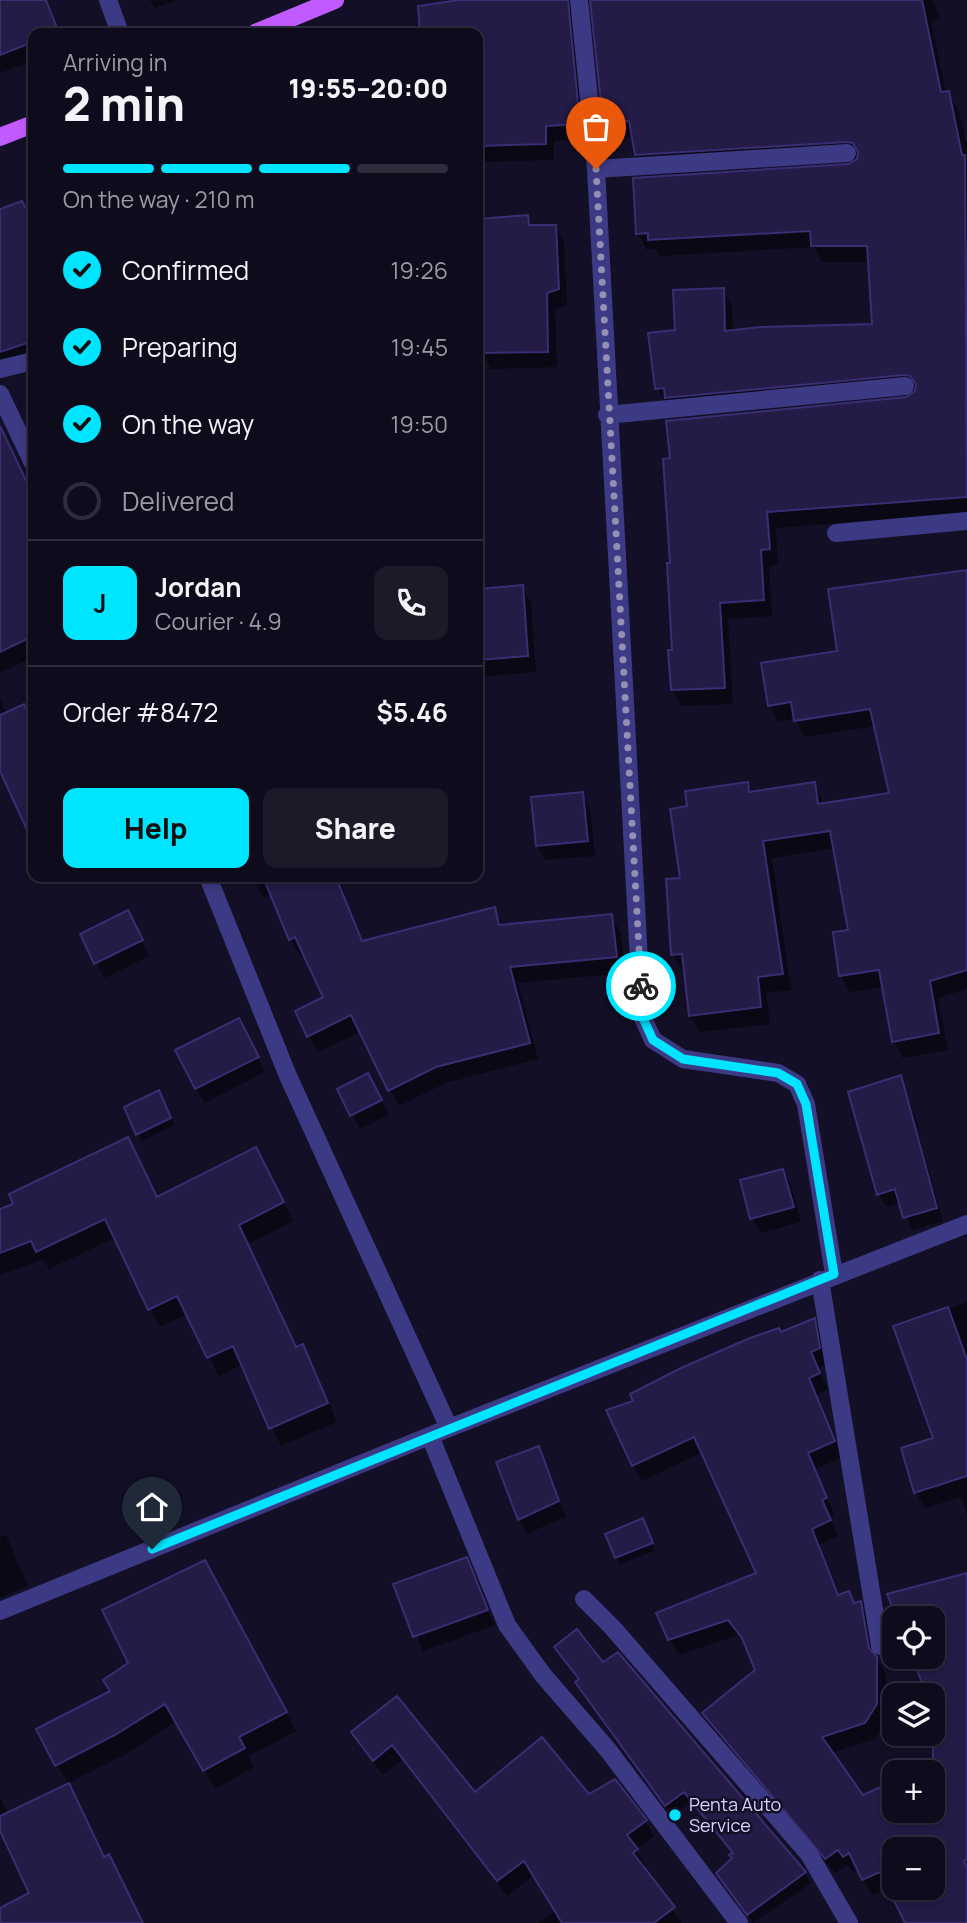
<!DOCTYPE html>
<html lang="en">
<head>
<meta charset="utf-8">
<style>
  :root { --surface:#0e0b1c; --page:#1c1929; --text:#f1f3f6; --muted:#9b9ba3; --line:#2e2b3b; --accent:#00e5ff }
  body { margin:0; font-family:Manrope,sans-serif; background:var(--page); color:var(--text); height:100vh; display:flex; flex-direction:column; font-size:26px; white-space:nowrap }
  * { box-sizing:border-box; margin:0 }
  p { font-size:23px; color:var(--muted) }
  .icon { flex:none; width:38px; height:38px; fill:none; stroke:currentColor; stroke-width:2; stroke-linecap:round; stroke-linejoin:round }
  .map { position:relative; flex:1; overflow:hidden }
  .details { position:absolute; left:28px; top:28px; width:455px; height:854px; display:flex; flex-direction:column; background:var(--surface); border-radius:14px; box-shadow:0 4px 10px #0003,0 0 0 2px var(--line) }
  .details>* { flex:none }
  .tools { position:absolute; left:882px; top:1606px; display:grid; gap:14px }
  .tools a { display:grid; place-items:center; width:63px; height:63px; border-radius:14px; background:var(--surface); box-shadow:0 4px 10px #0003,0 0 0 2px var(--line); font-size:35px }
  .pin { position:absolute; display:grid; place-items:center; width:60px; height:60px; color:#fff; margin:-72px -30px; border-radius:50% 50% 50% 0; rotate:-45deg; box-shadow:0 0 7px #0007 }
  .pin .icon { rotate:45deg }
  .courier { position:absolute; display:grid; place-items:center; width:70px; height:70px; margin:-35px; border:5px solid #00e5ff; border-radius:50%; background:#fff; color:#222; box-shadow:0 2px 9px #0007 }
  .overview em { font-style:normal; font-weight:800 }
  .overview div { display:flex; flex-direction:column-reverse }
  .overview { display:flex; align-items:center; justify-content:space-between; height:119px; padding:0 35px }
  h1 { font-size:46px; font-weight:800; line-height:52px }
  .bar { display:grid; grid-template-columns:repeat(4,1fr); gap:10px 7px; align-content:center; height:84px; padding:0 35px }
  .bar i { height:9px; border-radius:5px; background:var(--line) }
  .bar .active { background:var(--accent) }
  .bar p { grid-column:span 4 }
  .line { display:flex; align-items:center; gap:18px; padding:0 35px; border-top:2px solid var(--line) }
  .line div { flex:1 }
  .round { display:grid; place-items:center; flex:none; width:74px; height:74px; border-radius:14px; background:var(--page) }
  ol { padding:0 35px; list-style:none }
  li { display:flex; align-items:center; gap:21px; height:77px }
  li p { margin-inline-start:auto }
  li .icon { padding:7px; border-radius:50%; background:var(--accent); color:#111; stroke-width:4 }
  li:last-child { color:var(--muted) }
  li i { width:38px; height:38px; border:4px solid var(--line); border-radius:50% }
  .action { display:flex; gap:14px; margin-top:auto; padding:14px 35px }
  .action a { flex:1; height:80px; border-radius:14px; background:var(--accent); color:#111; font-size:28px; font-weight:800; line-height:80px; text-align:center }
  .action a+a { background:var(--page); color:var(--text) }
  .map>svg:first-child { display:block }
  .shadow { fill:#0007; fill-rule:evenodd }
  .building { fill:#241b47; stroke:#3b2d73; stroke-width:2; fill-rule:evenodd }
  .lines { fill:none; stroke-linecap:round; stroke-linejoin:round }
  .minor { stroke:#3d3a85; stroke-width:18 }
  .major { stroke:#c25bff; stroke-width:18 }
  .done { stroke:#948fb3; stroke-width:7; stroke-dasharray:0 12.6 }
  .route { stroke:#00e5ff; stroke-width:9 }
  .poi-dot { fill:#00e5ff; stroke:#130f26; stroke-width:2.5 }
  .labels { text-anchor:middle; stroke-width:5; stroke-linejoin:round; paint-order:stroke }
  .poi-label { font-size:18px; fill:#d9d4ff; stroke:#130f26; text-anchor:start }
</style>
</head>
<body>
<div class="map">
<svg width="967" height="1923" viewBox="0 0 967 1923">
  <rect width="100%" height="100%" fill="#130f26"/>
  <path class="shadow" d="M0 0H48L60 33H33V61L0 73Z
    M150 0H177L155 8Z
    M460 0H933L940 19 931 22 946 93 958 109 967 145V513L776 528 778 565 769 566 772 616 728 619 733 704 682 706 672 690 670 652 674 651 669 565 920 390 676 414 657 388 677 331 723 290 732 306 733 332 874 326 870 262H822L814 247 659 256 656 249 647 250 638 234 635 180 848 166 863 157 646 171 636 155 633 137 614 138 604 122 593 5 587 4 588 139 554 141V160L478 162V33H422L420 7Z
    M33 206V360L0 371V211Z
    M527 217 533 227 555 226 564 243 567 305 555 309 557 367 491 369 482 353 478 221Z
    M478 367 481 373 483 428H478Z
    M0 426 33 496V657L0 673Z
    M967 569V989L938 998 948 1050 903 1058 894 1041 884 987 850 992 840 975 850 931 835 848 772 858 791 990 766 993 770 1024 700 1032 690 1016 685 971H682L673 955 689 808 747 784 752 793 814 784 824 805 892 795 876 726 805 737 795 719 779 722 769 705 838 652 830 590Z
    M522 587 531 603 536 672 478 677V590Z
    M0 699 7 713 23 706 33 724V815L26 818 0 767Z
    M582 794 590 808 595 856 546 860 537 846Z
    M252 877H338L364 942 494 909 503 925 611 916 621 933 625 973 518 983 538 1059 446 1083 399 1106 361 1031 318 1052 308 1036 325 998 304 953 300 955 290 939 272 894 264 898Z
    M135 927 149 956 104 978 82 935Z
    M247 1035 265 1072 205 1103 196 1088Z
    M900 1077 920 1129 917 1130 943 1221 912 1230 901 1203 886 1207 879 1194Z
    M376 1089 389 1115 360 1129 352 1115Z
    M162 1099 174 1125 142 1141 138 1134Z
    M266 1167 293 1221 248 1244 297 1348 302 1346 312 1364 337 1422 281 1446 243 1364 219 1376 187 1314 160 1327 116 1237 49 1269 43 1259 0 1275V1211L157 1199Z
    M783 1171 791 1185 801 1222 760 1233 752 1218Z
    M967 1302V1515L961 1497 925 1508 916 1493 903 1449 936 1439 895 1327Z
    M814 1320 823 1336 827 1364 818 1368 828 1389 816 1395 842 1457 815 1470 834 1514 830 1516 838 1536 819 1545 840 1596 855 1605 860 1603 869 1619 876 1657 886 1674 885 1721 874 1739 831 1753 862 1797 894 1783V1811H933V1773L944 1761 946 1741 933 1706V1619L967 1575V1923H910L889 1887 872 1895 858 1868 853 1872 848 1865 835 1873 711 1727 702 1712 757 1670 747 1646 738 1635 679 1655 669 1639 759 1573 703 1452 642 1481 633 1465 635 1402ZM894 1850H933V1888H894Z
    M538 1448 566 1516 527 1534 519 1519Z
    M646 1527 655 1551 620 1564 607 1535Z
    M6 1535 28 1586 0 1598V1537Z
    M466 1559 495 1625 423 1651 395 1585Z
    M215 1581 296 1731 248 1756 254 1767 215 1789 177 1721 126 1754 68 1783 57 1765 131 1663Z
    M577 1683 805 1873 811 1883 753 1923 718 1874 734 1859V1854L691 1801 672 1816Z
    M397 1698 475 1794 589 1797 645 1821 654 1836 636 1850 646 1866 643 1868 682 1923H538L556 1910 534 1875 507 1896 402 1760 383 1775 362 1748 353 1733Z
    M69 1786 105 1858 108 1856 143 1923H0V1910L32 1894 0 1829V1797L8 1814Z"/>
  <path class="building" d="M0 0H46L59 33H33V42L0 55Z
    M459 0H568L580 124 546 126V144L478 146V33H420L418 6Z
    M590 0H922L941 92 949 91 962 155H965L967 497 767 512 770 549 761 550 764 600 720 603 725 688 671 690 668 650H672L667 563H670L663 459 670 458 666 421 906 397 915 391 916 384 910 376 904 375 665 398 664 388 655 389 648 333 675 330 673 290 724 288 725 331 761 327 872 324 867 246H811L810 231 648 240V233L636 234 633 178 848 164 857 159 858 152 853 143 846 142 635 155 629 121 603 122Z
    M22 201 25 207 33 204V341L0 352V209Z
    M528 215 529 225H556L559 289 547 293 548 352 480 353 478 219Z
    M0 426 33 495V636L0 652Z
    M967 570V970L930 981 939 1033 892 1042 879 970 839 976 833 932 848 930 830 831 763 841 783 974 758 977 761 1007 689 1016 682 954 671 955 666 879 680 878 670 809 687 806 685 791 748 782 749 792 815 782 818 804 889 793 870 709 794 721 791 702 768 706 761 663 837 651 828 589Z
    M523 585 528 656 478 660V589Z
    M24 704 33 724V843L0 771V715Z
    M583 792 588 841 536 846 531 797Z
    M263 877H336L362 941 495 907 499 925 612 914 617 957 510 967 530 1043 436 1067 388 1091 351 1015 307 1037 295 1011 323 997 295 937 289 940Z
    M128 910 143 940 94 964 80 934Z
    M239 1018 259 1057 195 1089 175 1050Z
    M368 1073 382 1100 350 1116 337 1089Z
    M901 1075 937 1208 903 1218 895 1189 877 1195 848 1092Z
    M159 1090 171 1118 136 1135 124 1107Z
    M128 1137 157 1197 256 1147 284 1202 239 1225 296 1347 303 1344 328 1403 269 1429 233 1346 207 1358 177 1296 148 1310 105 1219 36 1252 31 1241 0 1253V1209L13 1204 9 1194Z
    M783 1169 794 1207 750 1219 740 1180Z
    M948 1307 967 1360V1476L914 1493 901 1448 933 1438 893 1326Z
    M815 1318 820 1348 811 1352 820 1373 809 1378 835 1441 808 1453 827 1498 822 1500 831 1520 812 1529 838 1595 849 1591 854 1603 861 1601 869 1648 877 1657V1704L865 1723 822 1737 863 1795 894 1781V1811H933V1773H912L933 1764V1696H927L912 1657H933V1619H897L887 1594 967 1573V1859L964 1861 967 1867V1923H905L880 1872 862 1880 849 1853 843 1857 838 1850 825 1859 702 1713 755 1670 742 1638 728 1620 668 1640 656 1613 756 1573 694 1437 632 1466 606 1410 633 1401 630 1394 681 1368 750 1338 779 1328 781 1332ZM894 1850H933V1888H894Z
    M539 1446 559 1501 518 1520 496 1462Z
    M643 1518 653 1543 615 1558 605 1534Z
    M467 1557 488 1610 413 1637 393 1584Z
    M205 1560 287 1712 239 1737 245 1748 203 1771 165 1704 115 1735 55 1766 36 1729 110 1691 103 1680 128 1663 102 1610Z
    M577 1629 603 1662 618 1652 806 1872 747 1915 716 1873 732 1858 729 1855 733 1853 684 1792 665 1806 575 1682 579 1679 554 1647Z
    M397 1696 475 1792 542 1737 589 1794 615 1779 647 1820 627 1835 638 1849 633 1853 675 1907 654 1923H562L524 1861 497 1881 392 1745 373 1761 351 1732Z
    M69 1783 104 1857 109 1854 143 1923H0V1908L29 1893 0 1831V1816Z"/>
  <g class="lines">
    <path class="minor" d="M108 0 120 33
      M579 0 596 169 642 1016 653 1040 683 1059 778 1073 797 1084 806 1104 834 1274
      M596 169 847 153
      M0 369 33 361
      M0 394 33 463
      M607 415 905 386
      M836 533 967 521
      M208 877 288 1076 449 1428
      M820 1280 880 1646
      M430 1436 507 1625 543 1675 608 1750 739 1923
      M584 1599 612 1627 809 1854 849 1923
      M0 1611 449 1428 967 1224"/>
    <path class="major" d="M255 33 335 0
      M0 137 33 124"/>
  </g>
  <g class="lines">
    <path class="done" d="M596 169 641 986"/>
    <path class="route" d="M152 1549 834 1274 806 1104 797 1084 778 1073 683 1059 653 1040 642 1016 641 986"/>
  </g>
  <circle class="poi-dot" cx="675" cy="1815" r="7"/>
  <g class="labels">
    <g class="poi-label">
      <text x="689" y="1811">Penta Auto<tspan x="689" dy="21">Service</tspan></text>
    </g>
  </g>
</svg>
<div class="tools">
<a><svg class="icon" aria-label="locate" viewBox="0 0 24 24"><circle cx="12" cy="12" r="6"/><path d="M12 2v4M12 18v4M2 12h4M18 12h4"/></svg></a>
<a><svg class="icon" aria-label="layers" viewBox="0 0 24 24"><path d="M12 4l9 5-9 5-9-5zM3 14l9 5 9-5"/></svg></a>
<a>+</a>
<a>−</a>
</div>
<div class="pin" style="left:596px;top:169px;background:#ea580c"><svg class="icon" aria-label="bag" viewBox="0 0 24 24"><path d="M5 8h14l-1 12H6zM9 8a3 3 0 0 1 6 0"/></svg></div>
<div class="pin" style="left:152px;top:1549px;background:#1f2937"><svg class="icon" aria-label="home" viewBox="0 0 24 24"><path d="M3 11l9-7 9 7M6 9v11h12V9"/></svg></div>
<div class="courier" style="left:641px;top:986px"><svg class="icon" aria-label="bike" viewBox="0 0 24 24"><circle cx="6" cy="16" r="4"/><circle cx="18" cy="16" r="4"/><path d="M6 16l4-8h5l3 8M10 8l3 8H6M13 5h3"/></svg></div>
<section class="details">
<div class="overview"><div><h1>2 min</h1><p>Arriving in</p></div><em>19:55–20:00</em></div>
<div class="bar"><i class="active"></i><i class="active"></i><i class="active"></i><i></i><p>On the way · 210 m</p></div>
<ol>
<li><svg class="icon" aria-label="check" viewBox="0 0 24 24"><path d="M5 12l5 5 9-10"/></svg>Confirmed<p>19:26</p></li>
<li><svg class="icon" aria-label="check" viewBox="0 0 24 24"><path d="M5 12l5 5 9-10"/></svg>Preparing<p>19:45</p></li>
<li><svg class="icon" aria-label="check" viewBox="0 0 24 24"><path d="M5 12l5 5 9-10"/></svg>On the way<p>19:50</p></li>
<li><i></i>Delivered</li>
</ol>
<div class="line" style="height:126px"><b class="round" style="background:var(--accent);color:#111">J</b><div><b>Jordan</b><p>Courier · 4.9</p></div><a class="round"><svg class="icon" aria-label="phone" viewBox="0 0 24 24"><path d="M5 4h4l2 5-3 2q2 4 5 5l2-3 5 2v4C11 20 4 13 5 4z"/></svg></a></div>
<div class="line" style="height:91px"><div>Order #8472</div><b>$5.46</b></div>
<div class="action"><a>Help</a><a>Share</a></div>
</section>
</div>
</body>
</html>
